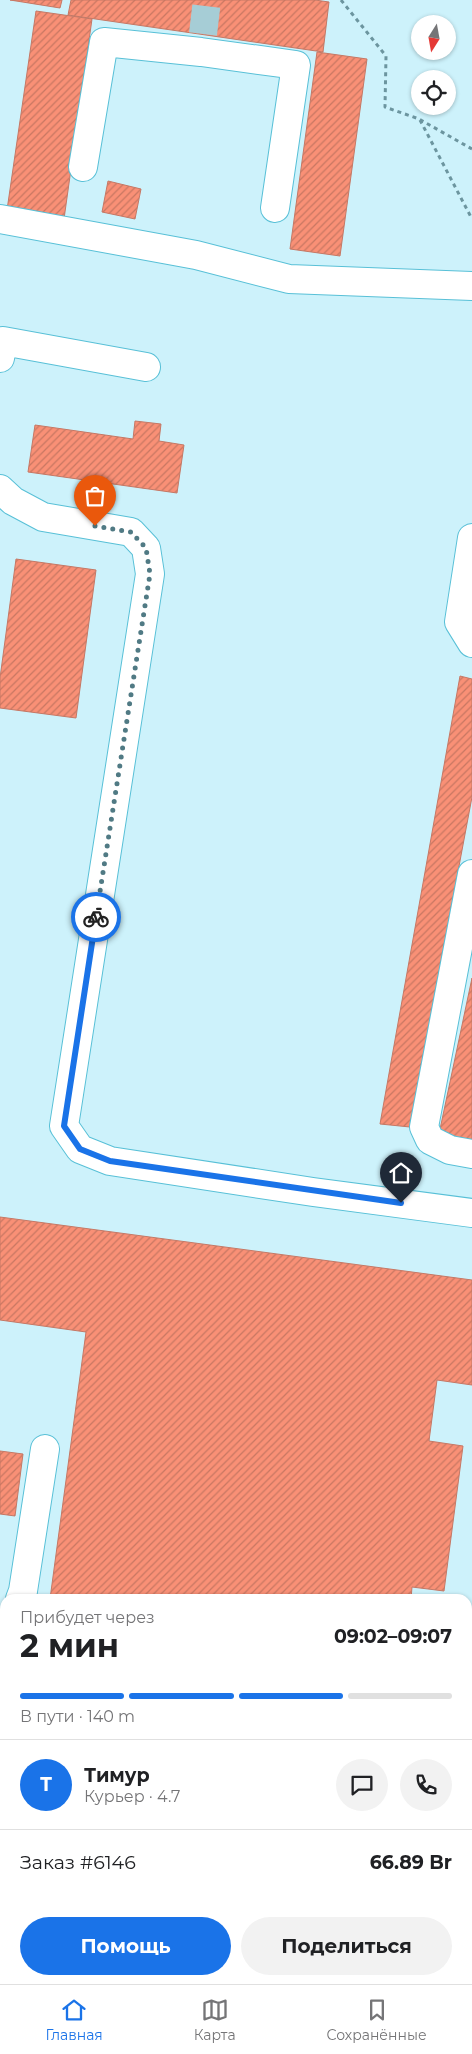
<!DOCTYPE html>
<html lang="ru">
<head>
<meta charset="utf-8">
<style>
  :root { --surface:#fff; --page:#f2f2f2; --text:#202124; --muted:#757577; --line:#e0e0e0; --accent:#1a73e8 }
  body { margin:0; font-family:Montserrat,sans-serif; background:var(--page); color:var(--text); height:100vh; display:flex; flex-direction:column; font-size:19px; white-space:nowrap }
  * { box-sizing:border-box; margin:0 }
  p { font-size:16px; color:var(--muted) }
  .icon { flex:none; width:28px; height:28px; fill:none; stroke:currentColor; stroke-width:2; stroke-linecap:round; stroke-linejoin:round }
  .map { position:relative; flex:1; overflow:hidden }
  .drawer { position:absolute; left:0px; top:1594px; width:472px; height:391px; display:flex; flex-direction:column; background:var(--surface); border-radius:15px 15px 0 0; box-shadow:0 1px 4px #0004 }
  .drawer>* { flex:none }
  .needle { width:32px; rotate:191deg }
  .fabs { position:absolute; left:411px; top:15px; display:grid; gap:10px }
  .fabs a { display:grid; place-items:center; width:45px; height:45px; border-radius:50%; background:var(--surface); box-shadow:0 1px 4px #0004; font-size:25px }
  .pin { position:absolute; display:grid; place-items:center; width:42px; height:42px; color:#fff; margin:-51px -21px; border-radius:50% 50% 50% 0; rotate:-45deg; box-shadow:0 0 5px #0007 }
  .pin .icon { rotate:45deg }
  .courier { position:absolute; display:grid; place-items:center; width:50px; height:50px; margin:-25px; border:4px solid #1a73e8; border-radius:50%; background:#fff; color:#222; box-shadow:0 1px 6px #0007 }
  .overview em { font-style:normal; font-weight:700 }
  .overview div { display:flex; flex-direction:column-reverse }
  .overview { display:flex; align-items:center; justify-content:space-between; height:85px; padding:0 20px }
  h1 { font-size:32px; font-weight:700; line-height:38px }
  .bar { display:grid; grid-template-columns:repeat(4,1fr); gap:8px 5px; align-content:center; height:60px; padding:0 20px }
  .bar i { height:6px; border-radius:4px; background:var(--line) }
  .bar .current { background:var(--accent) }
  .bar p { grid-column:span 4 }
  .line { display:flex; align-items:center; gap:12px; padding:0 20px; border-top:1px solid var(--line) }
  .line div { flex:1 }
  .round { display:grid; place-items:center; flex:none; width:52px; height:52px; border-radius:26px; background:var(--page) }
  .primary-button { display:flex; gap:10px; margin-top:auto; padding:10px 20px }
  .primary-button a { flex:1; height:58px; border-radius:30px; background:var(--accent); color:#fff; font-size:20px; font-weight:700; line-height:58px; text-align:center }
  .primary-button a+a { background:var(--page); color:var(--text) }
  .dock { display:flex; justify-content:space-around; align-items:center; height:70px; border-top:1px solid var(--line); background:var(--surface); font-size:14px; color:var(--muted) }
  .dock a { display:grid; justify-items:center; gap:2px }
  .dock .current { color:var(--accent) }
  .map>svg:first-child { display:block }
  .building { fill:url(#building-hatch); stroke:#c57865 }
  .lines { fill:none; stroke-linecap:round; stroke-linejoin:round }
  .minor-tunnel { stroke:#a6cdd6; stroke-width:28; stroke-dasharray:28 14; stroke-linecap:butt }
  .minor-casing { stroke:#58c0d7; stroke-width:30 }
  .path { stroke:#6c959f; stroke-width:3; stroke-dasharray:4 4; stroke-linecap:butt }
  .minor { stroke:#fff; stroke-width:28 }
  .done { stroke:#507a84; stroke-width:5; stroke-dasharray:0 9 }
  .route { stroke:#1a73e8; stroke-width:6 }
</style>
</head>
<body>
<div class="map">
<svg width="472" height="1984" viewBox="0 0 472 1984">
  <defs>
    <pattern id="building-hatch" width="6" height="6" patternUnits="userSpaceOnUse" patternTransform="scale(1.25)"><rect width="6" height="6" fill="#f99076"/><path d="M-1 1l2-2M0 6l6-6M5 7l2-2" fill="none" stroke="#c87762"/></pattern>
  </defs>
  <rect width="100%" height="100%" fill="#cdf2fb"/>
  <path class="building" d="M10 0H62L60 8Z
    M71 0H315L329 2 323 52 68 15Z
    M36 11 92 19 64 219 7 210Z
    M317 52 367 59 340 256 290 249Z
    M108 181 141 189 135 219 102 212Z
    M135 421 161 424 159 441 184 445 177 493 28 472 35 425 133 439Z
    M16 559 96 570 76 718 0 708V678Z
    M460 676 472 679V797L410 1127 380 1124Z
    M472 978V1141L439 1134Z
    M0 1217 472 1280V1385L437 1380 429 1441 463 1446 444 1591 412 1587 411 1599H50L86 1332 0 1320Z
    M0 1451 23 1454 15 1516 0 1514Z
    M468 1718 472 1719V1739L468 1738Z
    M0 1848H5V1980H211V1984H0Z
    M346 1980H399L398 1984H345Z"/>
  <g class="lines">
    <path class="minor-tunnel" d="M203 34 207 0"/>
    <defs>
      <path id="minor" d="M83 167 104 42 201 52 296 65 275 208
        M0 219 196 255 289 279 472 286
        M0 358 3 341 146 367
        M0 489 13 501 43 517 131 532 146 548 150 574 64 1126 80 1149 110 1161 313 1192 472 1213
        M472 538 459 622 472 643
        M472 874 424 1127 430 1140 450 1150 472 1154
        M20 1599 23 1591 45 1449
        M0 1640 5 1630"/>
    </defs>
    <use href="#minor" class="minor-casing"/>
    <path class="path" d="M341 0 386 56 385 107 419 119 472 149
      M420 120 472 219"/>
    <use href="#minor" class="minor"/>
  </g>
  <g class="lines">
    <path class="done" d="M95 526 131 532 146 548 150 574 96 917"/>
    <path class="route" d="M96 917 64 1126 80 1149 110 1161 401 1203"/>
  </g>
</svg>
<div class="fabs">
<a><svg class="needle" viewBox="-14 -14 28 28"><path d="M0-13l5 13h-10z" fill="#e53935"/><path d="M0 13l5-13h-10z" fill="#757577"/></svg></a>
<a><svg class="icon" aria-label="locate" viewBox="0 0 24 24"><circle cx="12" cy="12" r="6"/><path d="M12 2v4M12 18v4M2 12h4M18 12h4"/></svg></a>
</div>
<div class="pin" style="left:95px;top:526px;background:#ea580c"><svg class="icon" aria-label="bag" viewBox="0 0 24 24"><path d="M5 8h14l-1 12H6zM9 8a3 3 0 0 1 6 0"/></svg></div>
<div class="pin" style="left:401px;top:1203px;background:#1f2937"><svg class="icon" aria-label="home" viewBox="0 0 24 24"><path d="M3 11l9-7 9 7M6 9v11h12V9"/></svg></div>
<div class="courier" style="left:96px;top:917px"><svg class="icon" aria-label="bike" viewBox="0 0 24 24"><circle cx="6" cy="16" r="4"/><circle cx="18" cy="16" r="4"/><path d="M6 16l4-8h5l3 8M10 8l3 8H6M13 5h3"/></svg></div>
<section class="drawer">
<div class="overview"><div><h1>2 мин</h1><p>Прибудет через</p></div><em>09:02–09:07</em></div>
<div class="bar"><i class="current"></i><i class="current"></i><i class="current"></i><i></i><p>В пути · 140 m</p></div>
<div class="line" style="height:90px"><b class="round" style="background:var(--accent);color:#fff">Т</b><div><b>Тимур</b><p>Курьер · 4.7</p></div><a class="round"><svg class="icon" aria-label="chat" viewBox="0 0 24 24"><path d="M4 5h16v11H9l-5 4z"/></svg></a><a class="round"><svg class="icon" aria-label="phone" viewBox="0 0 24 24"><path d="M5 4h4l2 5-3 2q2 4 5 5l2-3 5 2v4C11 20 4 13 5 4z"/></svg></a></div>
<div class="line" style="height:65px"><div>Заказ #6146</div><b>66.89 Br</b></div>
<div class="primary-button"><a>Помощь</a><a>Поделиться</a></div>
</section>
</div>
<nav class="dock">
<a class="current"><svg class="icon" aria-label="home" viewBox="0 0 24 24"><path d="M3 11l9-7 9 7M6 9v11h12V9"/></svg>Главная</a>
<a><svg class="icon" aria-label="map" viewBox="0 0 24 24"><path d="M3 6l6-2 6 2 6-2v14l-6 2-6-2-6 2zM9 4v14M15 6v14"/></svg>Карта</a>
<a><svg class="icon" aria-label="saved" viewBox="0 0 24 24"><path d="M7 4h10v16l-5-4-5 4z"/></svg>Сохранённые</a>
</nav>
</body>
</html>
